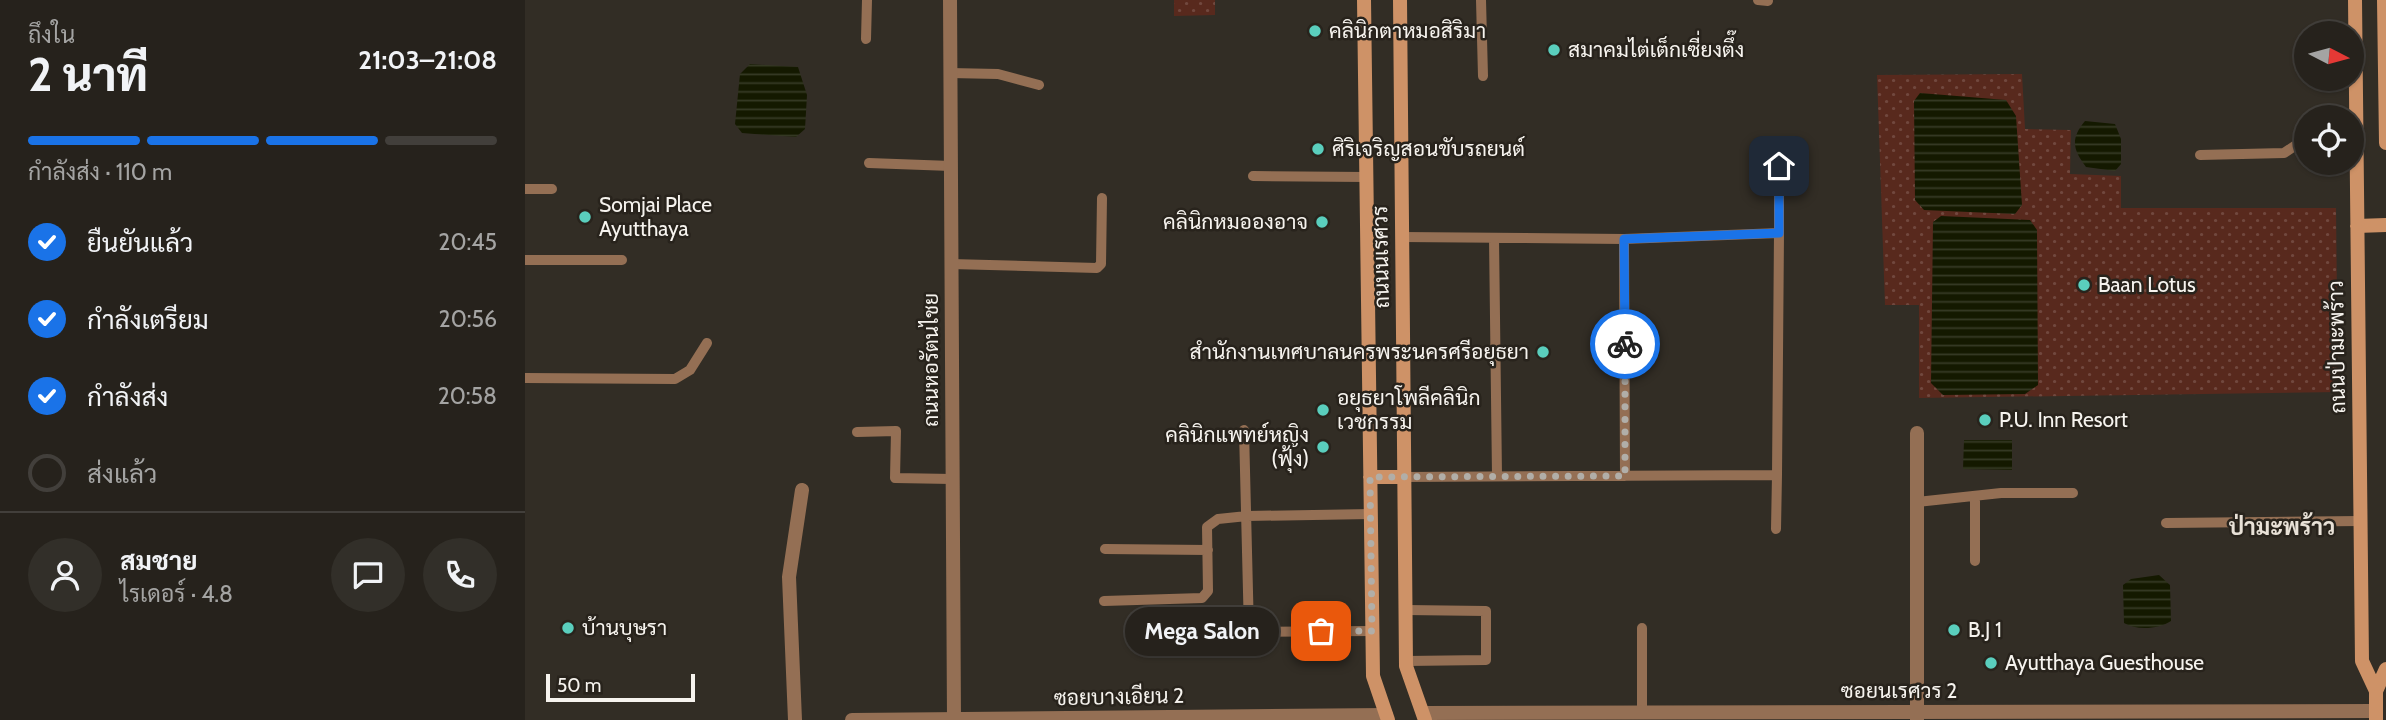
<!DOCTYPE html>
<html lang="th">
<head>
<meta charset="utf-8">
<style>
  :root { --surface:#26221c; --page:#322f29; --text:#f1f3f6; --muted:#a4a4a3; --line:#423f3b; --accent:#1a73e8 }
  body { margin:0; font-family:Cabin,Sarabun,sans-serif; background:var(--page); color:var(--text); height:100vh; display:flex; flex-direction:column; font-size:26px; white-space:nowrap }
  * { box-sizing:border-box; margin:0 }
  p { font-size:23px; color:var(--muted) }
  .icon { flex:none; width:38px; height:38px; fill:none; stroke:currentColor; stroke-width:2; stroke-linecap:round; stroke-linejoin:round }
  .map { position:relative; flex:1; overflow:hidden }
  .panel { display:flex; flex-direction:column; background:var(--surface); width:525px }
  .panel>* { flex:none }
  .needle { width:46px; rotate:96deg }
  .buttons { position:absolute; left:1769px; top:21px; display:grid; gap:14px }
  .buttons a { display:grid; place-items:center; width:70px; height:70px; border-radius:50%; background:var(--surface); box-shadow:0 2px 5px #0004,0 0 0 2px var(--line); font-size:35px }
  .scale { position:absolute; left:21px; bottom:18px; width:149px; box-sizing:border-box; padding-left:7px; border:4px solid #f6f3ee; border-top:0; font-size:19px; line-height:24px; white-space:nowrap; color:#f6f3ee; -webkit-text-stroke:5px #28231c; paint-order:stroke }
  .pin { position:absolute; display:grid; place-items:center; width:60px; height:60px; color:#fff; margin:-30px; border-radius:14px; box-shadow:0 4px 10px #0006 }
  .courier { position:absolute; display:grid; place-items:center; width:70px; height:70px; margin:-35px; border:5px solid #1a73e8; border-radius:50%; background:#fff; color:#222; box-shadow:0 2px 9px #0007 }
  .bubble { position:absolute; height:49px; border-radius:24px; background:var(--surface); box-shadow:0 2px 5px #0004,0 0 0 2px var(--line); font-size:23px; font-weight:800; line-height:49px; text-align:center }
  .overview em { font-style:normal; font-weight:800 }
  .overview div { display:flex; flex-direction:column-reverse }
  .overview { display:flex; align-items:center; justify-content:space-between; height:119px; padding:0 28px }
  h1 { font-size:46px; font-weight:800; line-height:52px }
  .bar { display:grid; grid-template-columns:repeat(4,1fr); gap:10px 7px; align-content:center; height:84px; padding:0 28px }
  .bar i { height:9px; border-radius:5px; background:var(--line) }
  .bar .current { background:var(--accent) }
  .bar p { grid-column:span 4 }
  .line { display:flex; align-items:center; gap:18px; padding:0 28px; border-top:2px solid var(--line) }
  .line div { flex:1 }
  .round { display:grid; place-items:center; flex:none; width:74px; height:74px; border-radius:37px; background:var(--page) }
  ol { padding:0 28px; list-style:none }
  li { display:flex; align-items:center; gap:21px; height:77px }
  li p { margin-inline-start:auto }
  li .icon { padding:7px; border-radius:50%; background:var(--accent); color:#fff; stroke-width:4 }
  li:last-child { color:var(--muted) }
  li i { width:38px; height:38px; border:4px solid var(--line); border-radius:50% }
  main { display:flex; flex:1; min-height:0 }
  .map>svg:first-child { display:block }
  .grass { fill:url(#grass-dots) }
  .water { fill:url(#water-rules) }
  .lines { fill:none; stroke-linecap:round; stroke-linejoin:round }
  .lane { stroke:#946f54; stroke-width:10 }
  .street { stroke:#946f54; stroke-width:14 }
  .secondary { stroke:#ce9267; stroke-width:14 }
  .done { stroke:#b1aea8; stroke-width:7; stroke-dasharray:0 12.6 }
  .route { stroke:#1a73e8; stroke-width:9 }
  .poi-dot { fill:#5acebd; stroke:#28231c; stroke-width:2.5 }
  .labels { text-anchor:middle; stroke-width:5; stroke-linejoin:round; paint-order:stroke }
  .poi-label { font-size:21px; fill:#f6f3ee; stroke:#28231c; text-anchor:start }
  .street-label { font-size:21px; fill:#f6f3ee; stroke:#28231c }
  .neighbourhood-label { font-size:23px; font-weight:bold; fill:#e8e1d7; stroke:#28231c }
</style>
</head>
<body>
<main>
<section class="panel">
<div class="overview"><div><h1>2 นาที</h1><p>ถึงใน</p></div><em>21:03–21:08</em></div>
<div class="bar"><i class="current"></i><i class="current"></i><i class="current"></i><i></i><p>กำลังส่ง · 110 m</p></div>
<ol>
<li><svg class="icon" aria-label="check" viewBox="0 0 24 24"><path d="M5 12l5 5 9-10"/></svg>ยืนยันแล้ว<p>20:45</p></li>
<li><svg class="icon" aria-label="check" viewBox="0 0 24 24"><path d="M5 12l5 5 9-10"/></svg>กำลังเตรียม<p>20:56</p></li>
<li><svg class="icon" aria-label="check" viewBox="0 0 24 24"><path d="M5 12l5 5 9-10"/></svg>กำลังส่ง<p>20:58</p></li>
<li><i></i>ส่งแล้ว</li>
</ol>
<div class="line" style="height:126px"><a class="round"><svg class="icon" aria-label="person" viewBox="0 0 24 24"><circle cx="12" cy="8" r="4"/><path d="M4 21q1-7 8-7t8 7"/></svg></a><div><b>สมชาย</b><p>ไรเดอร์ · 4.8</p></div><a class="round"><svg class="icon" aria-label="chat" viewBox="0 0 24 24"><path d="M4 5h16v11H9l-5 4z"/></svg></a><a class="round"><svg class="icon" aria-label="phone" viewBox="0 0 24 24"><path d="M5 4h4l2 5-3 2q2 4 5 5l2-3 5 2v4C11 20 4 13 5 4z"/></svg></a></div>
</section>
<div class="map">
<svg width="1861" height="720" viewBox="0 0 1861 720">
  <defs>
    <pattern id="grass-dots" width="8" height="8" patternUnits="userSpaceOnUse" patternTransform="scale(1.75)"><rect width="8" height="8" fill="#58291d"/><path d="M2 2h.1M6 6h.1" fill="none" stroke="#71483e" stroke-width="1.8" stroke-linecap="round"/></pattern>
    <pattern id="water-rules" width="6" height="5" patternUnits="userSpaceOnUse" patternTransform="scale(1.75)"><rect width="6" height="5" fill="#141900"/><path d="M0 2.5h6" fill="none" stroke="#373b26"/></pattern>
  </defs>
  <rect width="100%" height="100%" fill="#322d25"/>
  <path class="grass" d="M649 0H690V15L649 16Z
    M1497 74 1500 129 1546 130 1545 174 1596 176V208H1811L1813 392 1394 398V305H1360L1352 75Z"/>
  <path class="water" d="M225 64 273 67 282 95 280 129 271 137 217 133 210 124 215 74Z
    M1395 93 1481 100 1491 116 1497 205 1490 214 1399 210 1390 200 1389 101Z
    M1560 121 1590 124 1596 139V164L1590 171 1561 167C1548 150 1545 139 1560 121Z
    M1416 216 1505 220 1512 230 1513 385 1500 394 1418 395 1406 383 1408 222Z
    M1439 440H1487V470L1438 469Z
    M1634 575 1645 585 1646 621C1634 629 1612 631 1599 623L1598 585 1606 579Z"/>
  <g class="lines">
    <path class="lane" d="M956 0 958 76
      M1233 0 1243 1
      M341 39 342 0
      M425 73 473 74 514 85
      M1254 144V233
      M1675 155 1759 153 1774 143 1782 142
      M344 163 426 166
      M728 176 841 177
      M0 189H27
      M877 237 1099 239 1254 233 1252 475 879 477
      M969 238 972 476
      M1099 239 1100 476
      M0 260H97
      M426 264 572 268 576 264 577 198
      M0 378 150 379 165 370 182 343
      M719 430 724 632 847 631
      M332 432 371 431 370 478 427 479
      M1392 502 1476 493H1548
      M1641 523 1835 521
      M1251 529 1252 475
      M580 549 683 550
      M1450 561V496
      M579 601 677 598 683 591 682 527 693 519 722 516 846 514
      M881 610 961 611V660L881 661
      M1117 628V713"/>
    <path class="street" d="M425 0 429 720
      M1392 433V719
      M898 713 1851 711
      M270 720 264 577 277 490
      M327 720 861 715"/>
    <path class="secondary" d="M839 0 848 676 863 720
      M875 0 881 666 900 720
      M1830 0 1837 661 1851 691
      M1859 0 1861 143
      M1832 226 1861 225
      M845 477H879
      M1851 720V691L1861 669"/>
  </g>
  <g class="lines">
    <path class="done" d="M796 631H847L845 477 1100 476V344"/>
    <path class="route" d="M1100 344 1099 239 1254 233V166"/>
  </g>
  <g class="poi-dot">
    <circle cx="790" cy="31" r="7"/>
    <circle cx="1029" cy="50" r="7"/>
    <circle cx="793" cy="149" r="7"/>
    <circle cx="60" cy="217" r="7"/>
    <circle cx="797" cy="222" r="7"/>
    <circle cx="1559" cy="285" r="7"/>
    <circle cx="1018" cy="352" r="7"/>
    <circle cx="798" cy="410" r="7"/>
    <circle cx="1460" cy="420" r="7"/>
    <circle cx="798" cy="447" r="7"/>
    <circle cx="43" cy="628" r="7"/>
    <circle cx="1429" cy="630" r="7"/>
    <circle cx="1466" cy="663" r="7"/>
  </g>
  <g class="labels">
    <g class="poi-label">
      <text x="804" y="38">คลินิกตาหมอสิริมา</text>
      <text x="1043" y="57">สมาคมไต่เต็กเซี่ยงตึ๊ง</text>
      <text x="807" y="156">ศิริเจริญสอนขับรถยนต์</text>
      <text x="74" y="212">Somjai Place<tspan x="74" dy="24">Ayutthaya</tspan></text>
      <text x="783" y="229" text-anchor="end">คลินิกหมอองอาจ</text>
      <text x="1573" y="292">Baan Lotus</text>
      <text x="1004" y="359" text-anchor="end">สำนักงานเทศบาลนครพระนครศรีอยุธยา</text>
      <text x="812" y="405">อยุธยาโพลีคลินิก<tspan x="812" dy="24">เวชกรรม</tspan></text>
      <text x="1474" y="427">P.U. Inn Resort</text>
      <text x="784" y="442" text-anchor="end">คลินิกแพทย์หญิง<tspan x="784" dy="24">(ฟุ้ง)</tspan></text>
      <text x="57" y="635">บ้านบุษรา</text>
      <text x="1443" y="637">B.J 1</text>
      <text x="1480" y="670">Ayutthaya Guesthouse</text>
    </g>
    <g class="street-label">
      <text transform="translate(856 257) rotate(-91)" y="7">ถนนนเรศวร</text>
      <text transform="translate(1812 347) rotate(-91)" y="7">ถนนป่ามะพร้าว</text>
      <text transform="translate(406 360) rotate(-90)" y="7">ถนนหอรัตนไชย</text>
      <text x="1374" y="698">ซอยนเรศวร 2</text>
      <text transform="translate(594 697) rotate(-1)" y="7">ซอยบางเอียน 2</text>
    </g>
    <g class="neighbourhood-label">
      <text x="1757" y="535">ป่ามะพร้าว</text>
    </g>
  </g>
</svg>
<div class="buttons">
<a><svg class="needle" viewBox="-14 -14 28 28"><path d="M0-13l5 13h-10z" fill="#e53935"/><path d="M0 13l5-13h-10z" fill="#a4a4a3"/></svg></a>
<a><svg class="icon" aria-label="locate" viewBox="0 0 24 24"><circle cx="12" cy="12" r="6"/><path d="M12 2v4M12 18v4M2 12h4M18 12h4"/></svg></a>
</div>
<div class="scale">50 m</div>
<div class="pin" style="left:796px;top:631px;background:#ea580c"><svg class="icon" aria-label="bag" viewBox="0 0 24 24"><path d="M5 8h14l-1 12H6zM9 8a3 3 0 0 1 6 0"/></svg></div>
<div class="pin" style="left:1254px;top:166px;background:#1f2937"><svg class="icon" aria-label="home" viewBox="0 0 24 24"><path d="M3 11l9-7 9 7M6 9v11h12V9"/></svg></div>
<div class="courier" style="left:1100px;top:344px"><svg class="icon" aria-label="bike" viewBox="0 0 24 24"><circle cx="6" cy="16" r="4"/><circle cx="18" cy="16" r="4"/><path d="M6 16l4-8h5l3 8M10 8l3 8H6M13 5h3"/></svg></div>
<div class="bubble" style="left:600px;top:607px;width:154px">Mega Salon</div>
</div>
</main>
</body>
</html>
